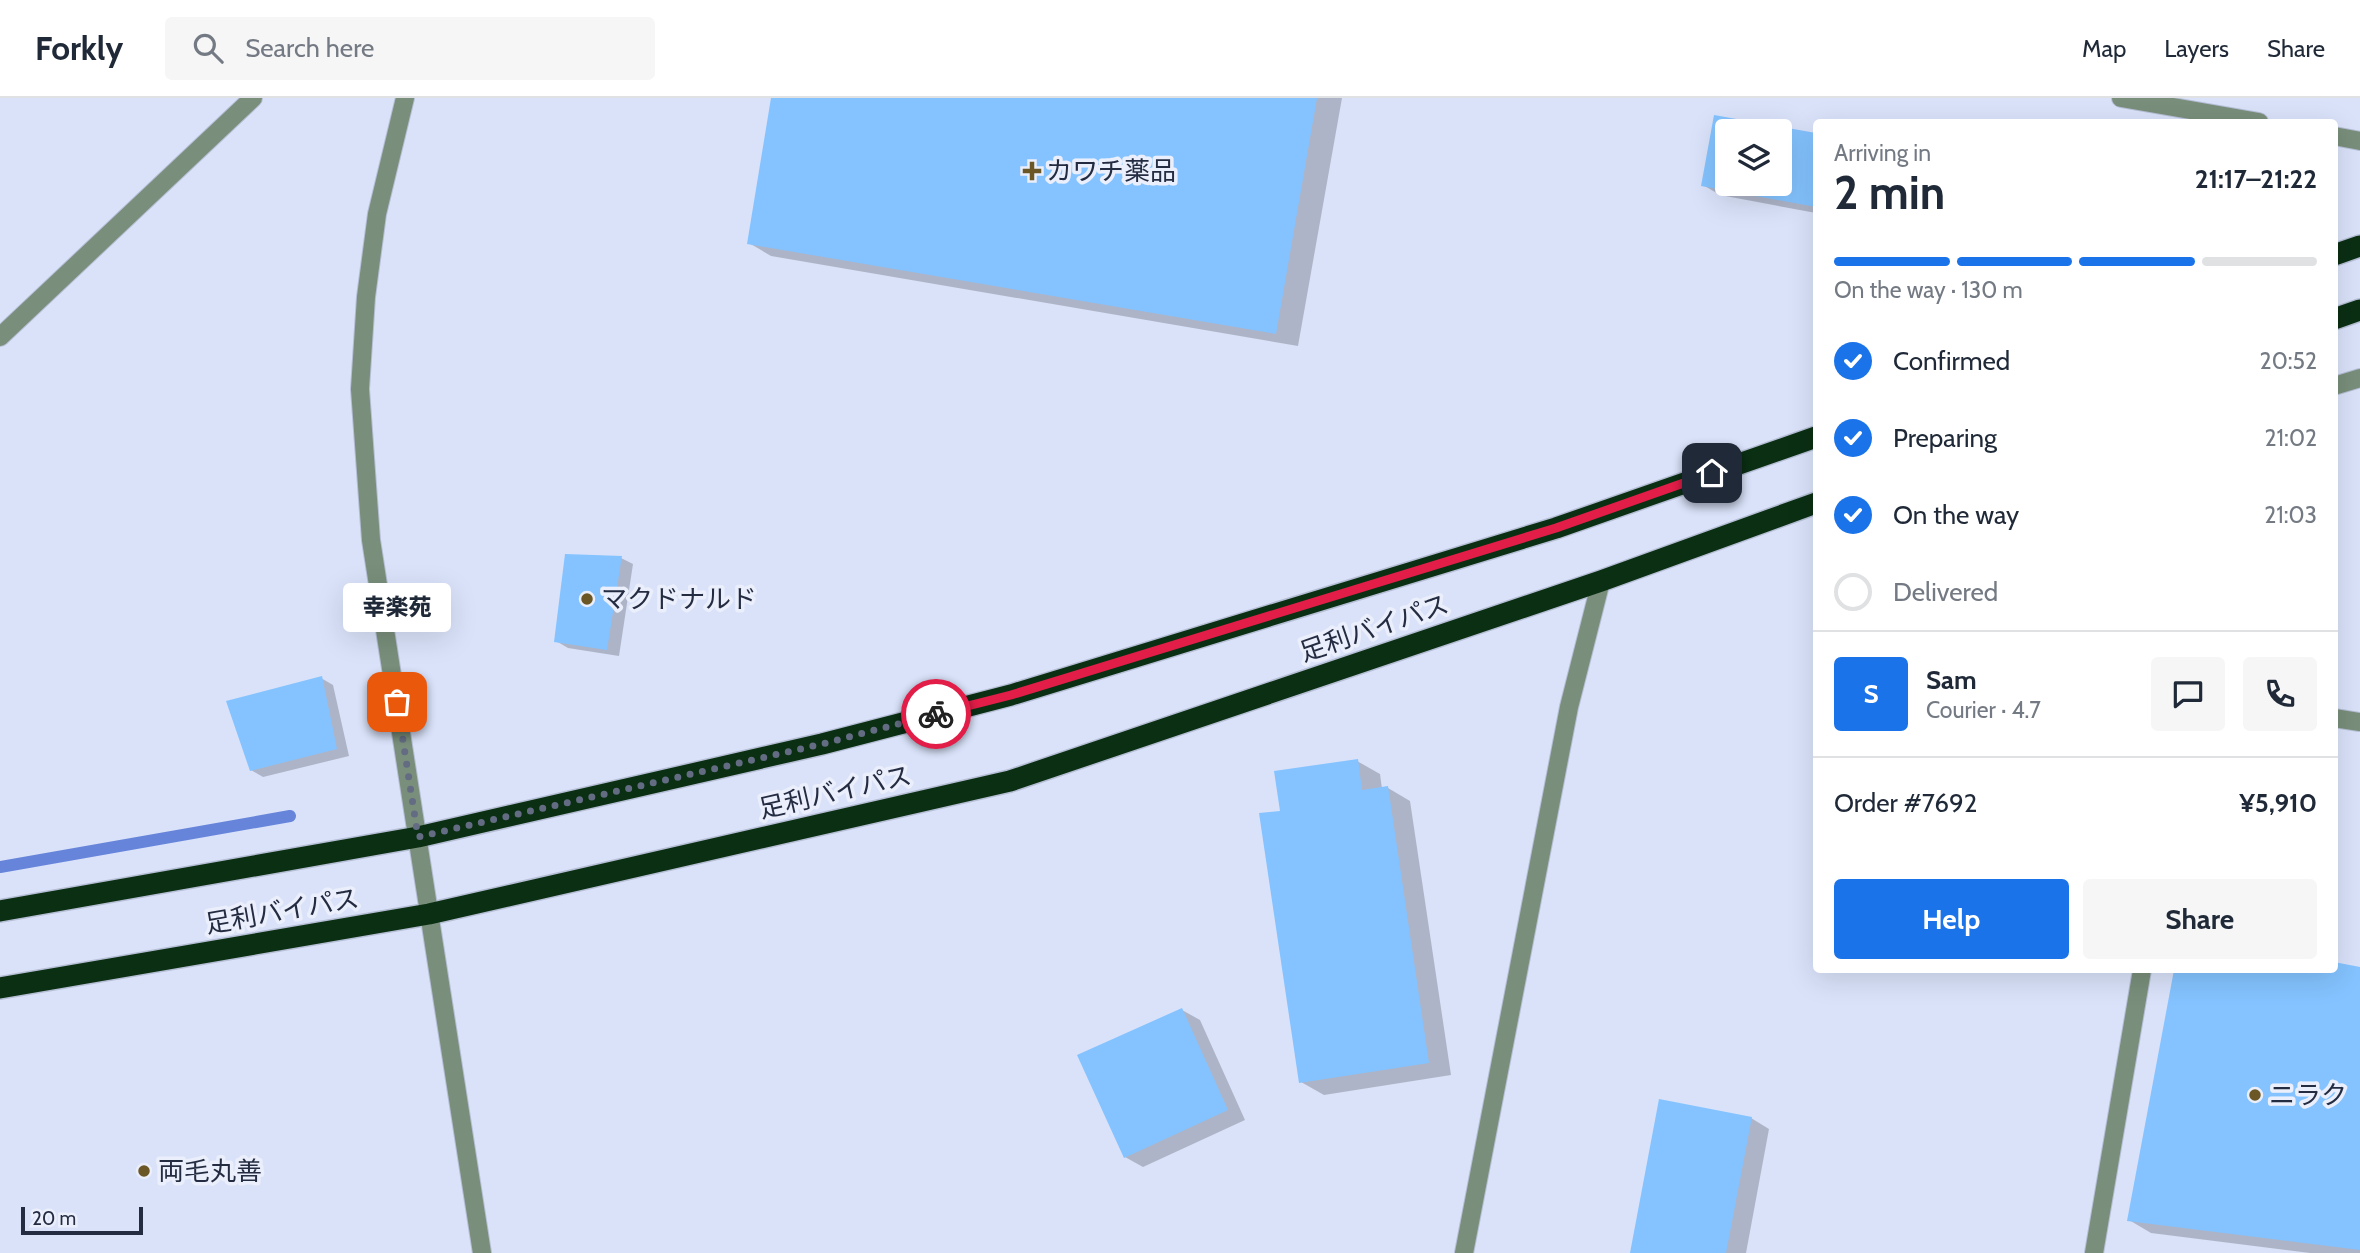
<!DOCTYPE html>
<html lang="en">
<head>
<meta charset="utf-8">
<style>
  :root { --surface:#fff; --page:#f6f6f7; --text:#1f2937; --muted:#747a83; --line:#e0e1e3; --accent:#1a73e8 }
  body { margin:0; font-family:Cabin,"Noto Sans JP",sans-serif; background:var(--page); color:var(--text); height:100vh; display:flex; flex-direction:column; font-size:26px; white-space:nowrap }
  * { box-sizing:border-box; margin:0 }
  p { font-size:23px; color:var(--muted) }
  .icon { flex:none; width:38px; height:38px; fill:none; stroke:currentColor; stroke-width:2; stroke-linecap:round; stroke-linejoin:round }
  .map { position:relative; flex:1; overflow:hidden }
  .details { position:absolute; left:1813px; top:21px; width:525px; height:854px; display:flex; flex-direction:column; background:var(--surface); border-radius:7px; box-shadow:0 7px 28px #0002 }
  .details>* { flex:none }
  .controls { position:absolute; left:1715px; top:21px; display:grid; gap:14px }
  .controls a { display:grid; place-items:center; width:77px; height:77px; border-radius:7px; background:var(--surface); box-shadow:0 7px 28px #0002; font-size:35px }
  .scale { position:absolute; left:21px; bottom:18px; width:122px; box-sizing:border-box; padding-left:7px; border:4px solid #242c42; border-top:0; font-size:19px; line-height:24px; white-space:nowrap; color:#242c42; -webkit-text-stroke:5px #ebeffb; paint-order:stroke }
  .pin { position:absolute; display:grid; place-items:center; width:60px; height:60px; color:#fff; margin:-30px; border-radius:14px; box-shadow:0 4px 10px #0006 }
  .courier { position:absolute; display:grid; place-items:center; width:70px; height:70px; margin:-35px; border:5px solid #e11d48; border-radius:50%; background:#fff; color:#222; box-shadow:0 2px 9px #0007 }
  .bubble { position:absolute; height:49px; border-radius:7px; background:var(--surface); box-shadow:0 7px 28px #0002; font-size:23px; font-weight:800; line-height:49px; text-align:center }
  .head em { font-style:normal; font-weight:800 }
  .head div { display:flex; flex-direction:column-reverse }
  .head { display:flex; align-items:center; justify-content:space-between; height:119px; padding:0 21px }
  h1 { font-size:46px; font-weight:800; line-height:52px }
  .bar { display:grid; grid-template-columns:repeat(4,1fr); gap:10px 7px; align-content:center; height:84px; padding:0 21px }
  .bar i { height:9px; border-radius:5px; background:var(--line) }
  .bar .current { background:var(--accent) }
  .bar p { grid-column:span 4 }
  .line { display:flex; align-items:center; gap:18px; padding:0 21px; border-top:2px solid var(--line) }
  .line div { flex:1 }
  .round { display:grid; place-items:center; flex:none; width:74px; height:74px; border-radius:7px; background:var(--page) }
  ol { padding:0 21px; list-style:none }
  li { display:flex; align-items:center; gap:21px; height:77px }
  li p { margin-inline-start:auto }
  li .icon { padding:7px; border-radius:50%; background:var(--accent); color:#fff; stroke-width:4 }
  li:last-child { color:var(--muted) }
  li i { width:38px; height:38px; border:4px solid var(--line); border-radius:50% }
  .action { display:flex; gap:14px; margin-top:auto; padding:14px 21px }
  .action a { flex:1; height:80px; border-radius:7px; background:var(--accent); color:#fff; font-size:28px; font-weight:800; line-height:80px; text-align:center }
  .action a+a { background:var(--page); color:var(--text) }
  header { display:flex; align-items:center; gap:42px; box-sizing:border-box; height:98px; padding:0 35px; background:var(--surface); border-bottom:2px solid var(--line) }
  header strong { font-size:33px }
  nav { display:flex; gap:38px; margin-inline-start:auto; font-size:24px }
  .search { width:490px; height:63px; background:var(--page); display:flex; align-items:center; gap:18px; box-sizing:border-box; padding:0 24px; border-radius:7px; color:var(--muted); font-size:26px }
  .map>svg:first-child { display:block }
  .shadow { fill:#0003; fill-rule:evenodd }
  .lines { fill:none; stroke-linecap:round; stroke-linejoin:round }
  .stream { stroke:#6684da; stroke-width:12 }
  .building { fill:#84c3ff; fill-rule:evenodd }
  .minor-casing { stroke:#b5bed4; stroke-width:20 }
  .highway-casing { stroke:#b5bed4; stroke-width:24 }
  .minor { stroke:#798e7b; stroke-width:18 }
  .highway { stroke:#0a2f13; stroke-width:21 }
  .done { stroke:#636c82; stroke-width:7; stroke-dasharray:0 12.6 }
  .route { stroke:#e11d48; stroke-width:9 }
  .poi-dot { fill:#6a5725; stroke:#ebeffb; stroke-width:2.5 }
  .labels { text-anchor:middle; stroke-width:7; stroke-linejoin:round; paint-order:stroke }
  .poi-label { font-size:26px; fill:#242c42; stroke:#ebeffb; text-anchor:start }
  .street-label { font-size:26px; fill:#242c42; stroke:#ebeffb }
</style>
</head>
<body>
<header>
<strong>Forkly</strong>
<div class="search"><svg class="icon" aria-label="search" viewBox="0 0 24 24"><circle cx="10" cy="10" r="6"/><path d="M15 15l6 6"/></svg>Search here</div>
<nav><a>Map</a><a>Layers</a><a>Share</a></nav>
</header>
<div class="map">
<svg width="2360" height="1155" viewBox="0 0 2360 1155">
  <rect width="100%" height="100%" fill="#d9e2f9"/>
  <path class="shadow" d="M773 0H1342L1298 248 771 158 749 145Z
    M1716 19 1816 37V115L1720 97 1703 87ZM1727 33H1780V86H1727Z
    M621 460 633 466 619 558 568 550 556 543Z
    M321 580 333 587 349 658 263 679 251 672Z
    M1357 663 1380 676 1382 691 1388 690 1410 703 1451 977 1324 997 1301 984 1282 714Z
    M2360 871V1155H2310L2151 1135 2129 1122 2176 872Z
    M1182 912 1200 922 1245 1022 1143 1069 1125 1059Z
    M1751 1020 1769 1031 1746 1155H1631Z"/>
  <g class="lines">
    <path class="stream" d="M0 769 290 718"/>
  </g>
  <path class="building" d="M771 0H1317L1276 236 747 146Z
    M1714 17 1816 35V109L1701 88ZM1727 33H1780V86H1727Z
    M565 456 622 458 607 552 554 544Z
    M322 578 337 651 250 673 226 603Z
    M1358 661 1362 692 1388 688 1429 965 1299 985 1259 715 1280 713 1274 673Z
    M2334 864 2360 869V1152L2127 1123 2174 872H2334Z
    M1182 910 1228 1012 1124 1060 1077 957Z
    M1659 1001 1752 1019 1726 1155H1630Z"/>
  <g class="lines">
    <defs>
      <path id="minor" d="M405 0 377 116 366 199 360 291 371 442 482 1155
        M2121 0 2259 24
        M2334 38 2360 43
        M0 239 253 0
        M2334 288 2360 280
        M2334 620 2360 624
        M1464 1155 1569 609 1601 483
        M2094 1155 2142 872"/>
      <path id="highway" d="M2334 157 2360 148
        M2334 221 2360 212
        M0 813 418 739 822 646 1011 597 1556 430 1816 339
        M0 890 429 816 1010 683 1601 483 1816 405"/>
    </defs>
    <use href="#minor" class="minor-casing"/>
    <use href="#highway" class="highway-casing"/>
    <use href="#minor" class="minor"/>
    <use href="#highway" class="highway"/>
  </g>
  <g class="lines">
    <path class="done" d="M397 604 418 739 822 646 936 616"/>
    <path class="route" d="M936 616 1011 597 1556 430 1712 375"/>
  </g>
  <g class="poi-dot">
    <path d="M1028.5 62.5h7v7h7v7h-7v7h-7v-7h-7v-7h7z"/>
    <circle cx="587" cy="501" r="7"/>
    <circle cx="2255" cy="997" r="7"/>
    <circle cx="144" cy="1073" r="7"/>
  </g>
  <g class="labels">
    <g class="poi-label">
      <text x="1046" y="82">カワチ薬品</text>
      <text x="601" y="510">マクドナルド</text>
      <text x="2269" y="1006">ニラク</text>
      <text x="158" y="1082">両毛丸善</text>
    </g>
    <g class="street-label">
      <text transform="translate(1374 530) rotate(-19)" y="9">足利バイパス</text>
      <text transform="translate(835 694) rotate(-13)" y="9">足利バイパス</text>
      <text transform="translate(282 813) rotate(-10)" y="9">足利バイパス</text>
    </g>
  </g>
</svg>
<div class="controls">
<a><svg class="icon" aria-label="layers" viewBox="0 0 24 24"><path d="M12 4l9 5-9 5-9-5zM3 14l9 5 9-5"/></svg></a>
</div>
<div class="scale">20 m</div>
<div class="pin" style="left:397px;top:604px;background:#ea580c"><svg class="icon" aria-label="bag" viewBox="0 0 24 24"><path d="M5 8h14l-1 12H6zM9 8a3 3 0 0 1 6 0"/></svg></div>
<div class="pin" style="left:1712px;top:375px;background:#1f2937"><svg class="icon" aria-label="home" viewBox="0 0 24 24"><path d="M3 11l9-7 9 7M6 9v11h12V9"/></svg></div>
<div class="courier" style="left:936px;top:616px"><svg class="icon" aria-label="bike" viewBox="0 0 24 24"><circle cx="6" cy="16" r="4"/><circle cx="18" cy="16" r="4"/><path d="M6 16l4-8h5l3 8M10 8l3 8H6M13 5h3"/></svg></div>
<div class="bubble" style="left:343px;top:485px;width:108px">幸楽苑</div>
<section class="details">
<div class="head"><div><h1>2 min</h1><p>Arriving in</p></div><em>21:17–21:22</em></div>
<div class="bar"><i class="current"></i><i class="current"></i><i class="current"></i><i></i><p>On the way · 130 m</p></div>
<ol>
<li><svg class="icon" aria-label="check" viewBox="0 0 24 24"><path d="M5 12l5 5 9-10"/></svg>Confirmed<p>20:52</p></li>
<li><svg class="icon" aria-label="check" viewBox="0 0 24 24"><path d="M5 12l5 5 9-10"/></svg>Preparing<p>21:02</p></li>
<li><svg class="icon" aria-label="check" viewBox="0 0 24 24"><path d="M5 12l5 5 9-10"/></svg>On the way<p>21:03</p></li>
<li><i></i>Delivered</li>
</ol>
<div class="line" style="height:126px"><b class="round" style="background:var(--accent);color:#fff">S</b><div><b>Sam</b><p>Courier · 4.7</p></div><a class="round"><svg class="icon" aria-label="chat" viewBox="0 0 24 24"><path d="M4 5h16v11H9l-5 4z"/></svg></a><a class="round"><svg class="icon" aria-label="phone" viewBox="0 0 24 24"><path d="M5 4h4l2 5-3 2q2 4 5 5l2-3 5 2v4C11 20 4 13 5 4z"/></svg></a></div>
<div class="line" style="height:91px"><div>Order #7692</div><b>¥5,910</b></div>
<div class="action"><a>Help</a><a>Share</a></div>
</section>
</div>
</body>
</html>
